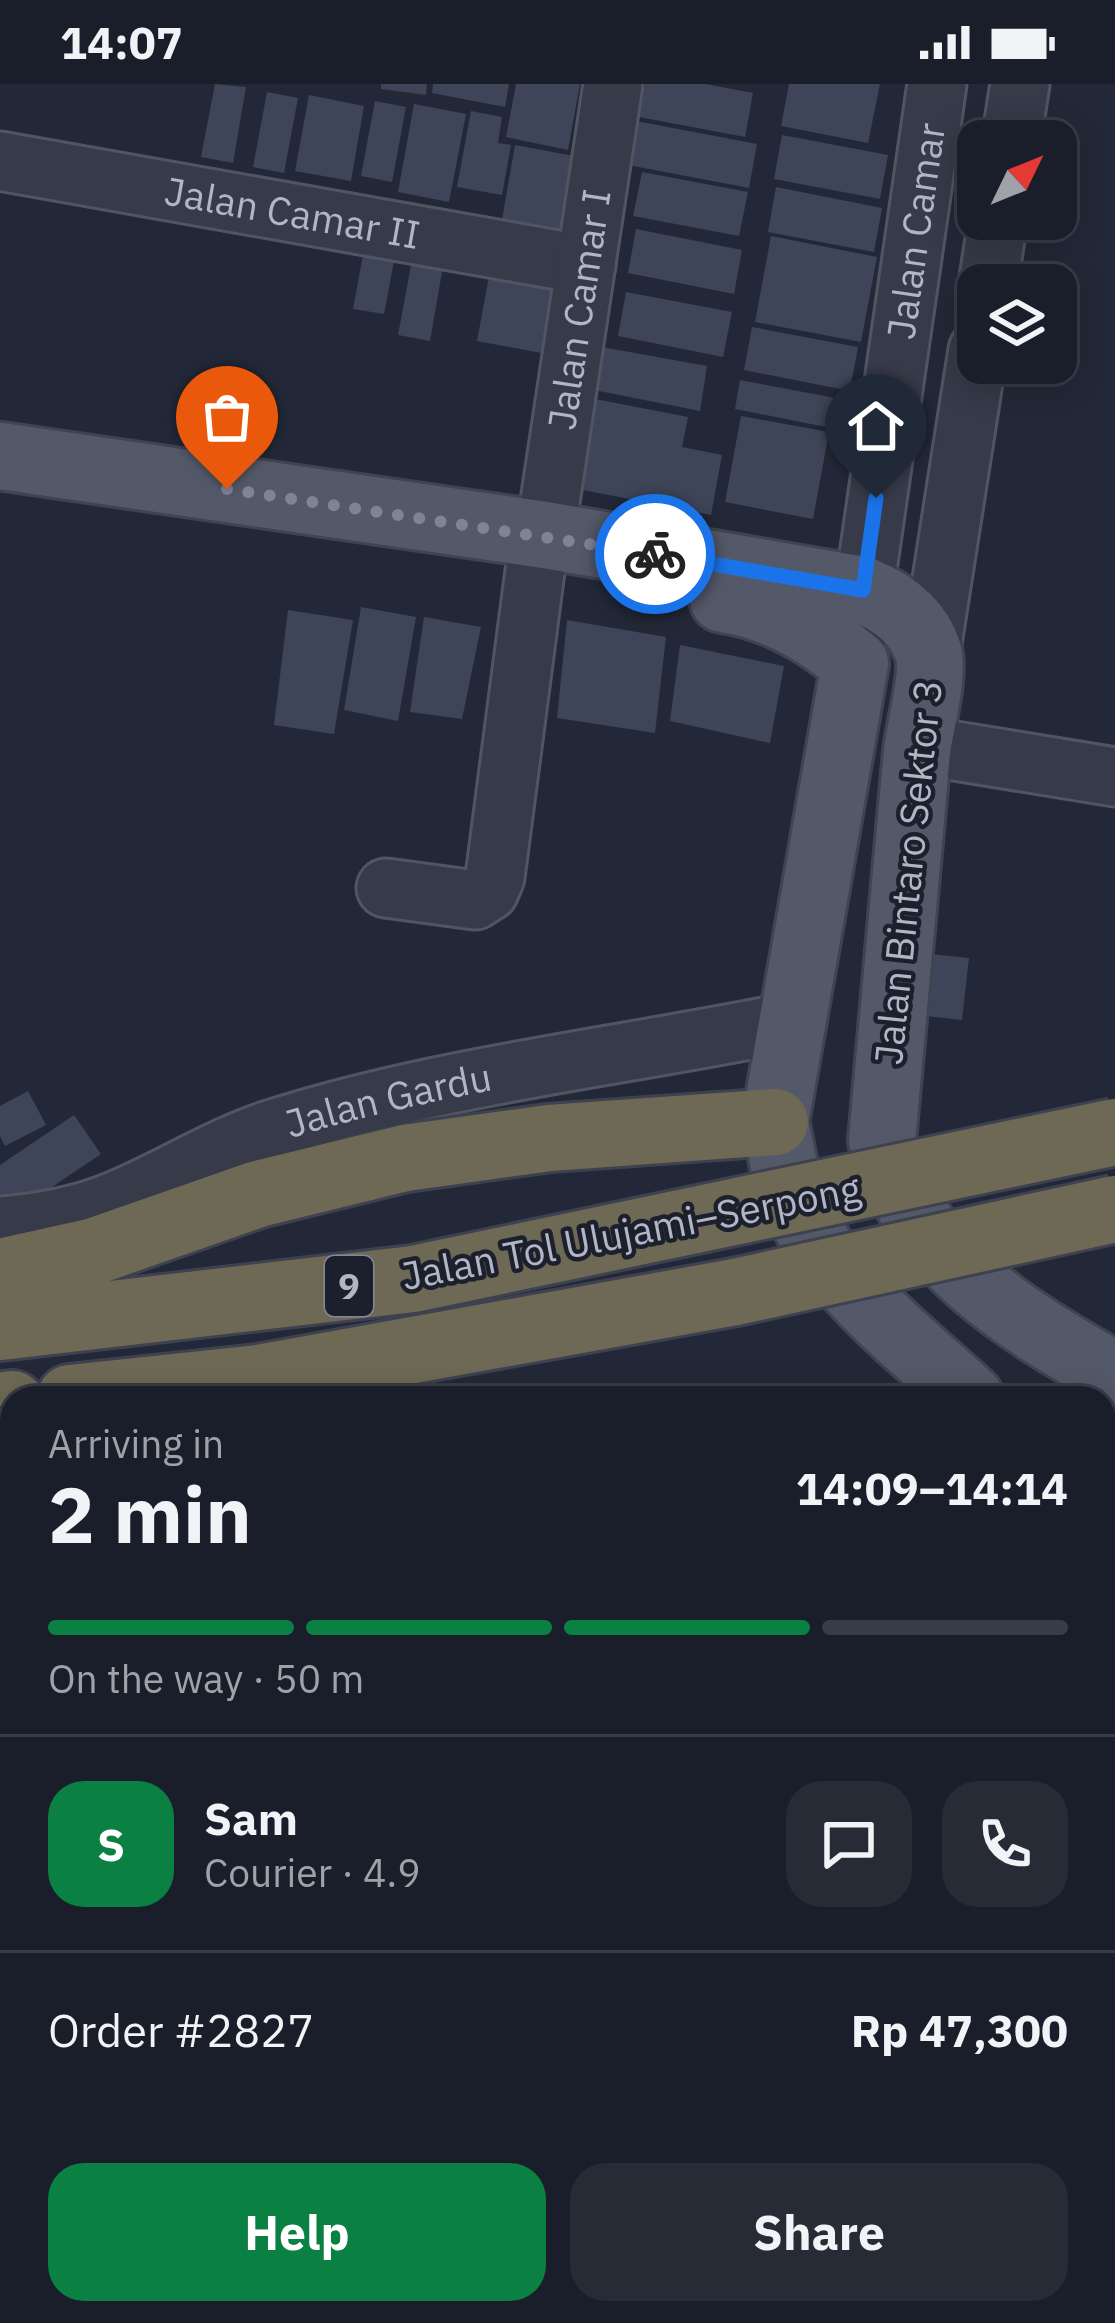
<!DOCTYPE html>
<html lang="en">
<head>
<meta charset="utf-8">
<style>
  :root { --surface:#1a1e2a; --page:#272b36; --text:#f1f3f6; --muted:#9fa2a8; --line:#383c47; --accent:#0b8043 }
  body { margin:0; font-family:"IBM Plex Sans",sans-serif; background:var(--page); color:var(--text); height:100vh; display:flex; flex-direction:column; font-size:45px; white-space:nowrap }
  * { box-sizing:border-box; margin:0 }
  p { font-size:39px; color:var(--muted) }
  .icon { flex:none; width:66px; height:66px; fill:none; stroke:currentColor; stroke-width:2; stroke-linecap:round; stroke-linejoin:round }
  .map { position:relative; flex:1; overflow:hidden }
  .drawer { position:absolute; left:0px; top:1302px; width:1116px; height:939px; display:flex; flex-direction:column; background:var(--surface); border-radius:36px 36px 0 0; box-shadow:0 6px 30px #0003,0 0 0 3px var(--line) }
  .drawer>* { flex:none }
  .needle { width:78px; rotate:47deg }
  .tools { position:absolute; left:957px; top:36px; display:grid; gap:24px }
  .tools a { display:grid; place-items:center; width:120px; height:120px; border-radius:24px; background:var(--surface); box-shadow:0 6px 30px #0003,0 0 0 3px var(--line); font-size:60px }
  .pin { position:absolute; display:grid; place-items:center; width:102px; height:102px; color:#fff; margin:-123px -51px; border-radius:50% 50% 50% 0; rotate:-45deg; box-shadow:0 0 12px #0007 }
  .pin .icon { rotate:45deg }
  .courier { position:absolute; display:grid; place-items:center; width:120px; height:120px; margin:-60px; border:9px solid #1a73e8; border-radius:50%; background:#fff; color:#222; box-shadow:0 3px 15px #0007 }
  .headline em { font-style:normal; font-weight:700 }
  .headline div { display:flex; flex-direction:column-reverse }
  .headline { display:flex; align-items:center; justify-content:space-between; height:204px; padding:0 48px }
  h1 { font-size:78px; font-weight:700; line-height:90px }
  .bar { display:grid; grid-template-columns:repeat(4,1fr); gap:18px 12px; align-content:center; height:144px; padding:0 48px }
  .bar i { height:15px; border-radius:9px; background:var(--line) }
  .bar .current { background:var(--accent) }
  .bar p { grid-column:span 4 }
  .line { display:flex; align-items:center; gap:30px; padding:0 48px; border-top:3px solid var(--line) }
  .line div { flex:1 }
  .round { display:grid; place-items:center; flex:none; width:126px; height:126px; border-radius:36px; background:var(--page) }
  .primary-button { display:flex; gap:24px; margin-top:auto; padding:24px 48px }
  .primary-button a { flex:1; height:138px; border-radius:36px; background:var(--accent); color:#fff; font-size:48px; font-weight:700; line-height:138px; text-align:center }
  .primary-button a+a { background:var(--page); color:var(--text) }
  .status { display:flex; justify-content:space-between; align-items:center; height:84px; padding:0 60px; background:var(--surface); direction:ltr }
  .status svg { height:33px; fill:currentColor }
  .map>svg:first-child { display:block }
  .building { fill:#3f4558 }
  .lines { fill:none; stroke-linecap:round; stroke-linejoin:round }
  .minor-casing { stroke:#515563; stroke-width:63 }
  .major-casing { stroke:#404452; stroke-width:72 }
  .highway-casing { stroke:#3e4250; stroke-width:72 }
  .minor { stroke:#363a49; stroke-width:57 }
  .major { stroke:#545969; stroke-width:66 }
  .highway { stroke:#6e6954; stroke-width:66 }
  .rail { stroke:#595e70; stroke-width:9; stroke-dasharray:12 12; stroke-linecap:butt }
  .highway-bridge-casing { stroke:#3e4250; stroke-width:72; stroke-linecap:butt }
  .highway-bridge { stroke:#6e6954; stroke-width:66 }
  .done { stroke:#7f8494; stroke-width:12; stroke-dasharray:0 21.6 }
  .route { stroke:#1a73e8; stroke-width:15 }
  .labels { text-anchor:middle; stroke-width:9; stroke-linejoin:round; paint-order:stroke }
  .shield { fill:#1c202d; stroke:#848897; stroke-width:3 }
  .shield-label { font-size:36px; font-weight:bold; fill:#b1b5c5 }
  .street-label { font-size:39px; fill:#b1b5c5; stroke:#1c202d }
</style>
</head>
<body>
<div class="status"><b>14:07</b><svg viewBox="0 0 49 12"><path d="M0 12V9h3v3zM5 12V6h3v6zM10 12V3h3v9zM15 12V0h3v12zM26 1h20v11H26zM47 4h2v5h-2z"/></svg></div>
<div class="map">
<svg width="1115" height="2239" viewBox="0 0 1115 2239">
  <rect width="100%" height="100%" fill="#232838"/>
  <path class="building" d="M215 0 246 3 233 79 201 73Z
    M381 0H427L426 11 381 5Z
    M433 0H509L505 23 432 9Z
    M516 0H580L568 66 506 53Z
    M645 0H706L753 9 745 53 639 33Z
    M789 0H880L868 59 781 42Z
    M267 8 298 14 284 89 253 83Z
    M309 11 364 22 351 97 295 87Z
    M375 17 406 23 392 98 361 92Z
    M414 20 466 30 449 118 398 108Z
    M471 27 502 33 498 59 511 61 502 111 457 103Z
    M636 37 757 60 749 104 628 81Z
    M782 51 888 71 880 115 774 95Z
    M515 61 585 74 572 150 502 136Z
    M642 88 748 108 739 152 633 132Z
    M776 103 882 124 874 168 768 148Z
    M636 145 742 166 734 210 628 189Z
    M367 149 398 156 384 230 353 225Z
    M771 152 877 173 861 258 755 238Z
    M412 176 443 182 430 257 398 251Z
    M491 182 565 196 552 271 477 257Z
    M626 208 732 228 723 273 618 252Z
    M752 243 858 263 850 307 744 286Z
    M602 263 707 282 700 327 594 306Z
    M740 296 846 316 841 346 735 325Z
    M590 314 688 333 682 363 722 371 711 431 573 404Z
    M741 332 829 348 813 435 725 418Z
    M361 523 416 533 398 637 344 626Z
    M288 526 353 536 334 650 274 641Z
    M424 533 481 543 462 635 410 628Z
    M567 536 666 553 655 649 557 634Z
    M680 561 784 582 770 659 670 637Z
    M931 870 969 874 962 936 926 932Z
    M28 1007 46 1041 5 1062 0 1052V1022Z
    M74 1031 101 1070 12 1130 0 1112V1081Z
    M9 1678 12 1724 0 1731V1683Z
    M1104 1775H1115V1864H1104Z
    M0 1796 12 1815V1907L0 1915Z
    M1104 1893 1115 1894V1952H1104Z
    M0 2058 12 2075V2112L0 2120Z
    M143 2229H224L208 2239H150Z
    M255 2229H285L293 2239H242Z
    M381 2229H426L434 2239H375L373 2236Z
    M437 2229H484L492 2239H445Z
    M491 2229H545L552 2239H499Z
    M550 2229H628L630 2232 619 2239H557Z
    M817 2229H891L897 2239H822Z
    M968 2229H1043L1048 2239H973Z"/>
  <g class="lines">
    <defs>
      <g id="minor">
        <path d="M1011 57 1020 0"/>
        <path id="s1" d="M0 77 586 181"/>
        <path d="M988 201 998 135"/>
        <path id="s2" d="M545 451 613 0"/>
        <path id="s3" d="M858 548 937 0"/>
        <path d="M930 572 978 266"/>
        <path d="M918 661 1115 693"/>
        <path d="M386 804 475 816 489 807 495 793 535 487"/>
        <path id="s4" d="M0 1142C39 1139 79 1132 115 1117 169 1095 217 1063 273 1045 440 992 618 973 790 938"/>
        <path d="M1104 1513 1115 1512"/>
        <path d="M0 2014 12 2006"/>
        <path d="M0 2220 17 2239"/>
        <path d="M648 2237 687 2229"/>
      </g>
      <path id="major" d="M0 372 545 451 863 506C892 518 918 536 928 567 935 590 920 642 917 668 905 797 894 927 882 1056 916 1178 1013 1233 1115 1292
        M723 515C775 523 814 546 855 579L775 1038C780 1059 783 1082 789 1102 818 1190 905 1254 970 1314
        M1104 1427 1115 1434"/>
      <path id="highway" d="M0 1188 95 1167 258 1110 405 1074 549 1054 775 1038
        M0 1243 413 1195 695 1136
        M70 1314 258 1294 735 1208
        M0 1322 12 1320
        M0 1417H12"/>
    </defs>
    <use href="#minor" class="minor-casing"/>
    <use href="#major" class="major-casing"/>
    <use href="#highway" class="highway-casing"/>
    <use href="#minor" class="minor"/>
    <use href="#major" class="major"/>
    <use href="#highway" class="highway"/>
    <path class="rail" d="M0 1592 12 1593
      M0 1616 12 1617
      M1104 1661H1115
      M1104 1683H1115"/>
    <defs>
      <path id="highway-bridge" d="M695 1136 1115 1048
        M735 1208 1115 1125"/>
    </defs>
    <use href="#highway-bridge" class="highway-bridge-casing"/>
    <use href="#highway-bridge" class="highway-bridge"/>
  </g>
  <g class="lines">
    <path class="done" d="M227 405 655 470"/>
    <path class="route" d="M655 470 863 506 876 414"/>
  </g>
  <g class="labels">
    <rect class="shield" x="325" y="1172" width="48" height="60" rx="9"/>
    <g class="shield-label">
      <text x="349" y="1215">9</text>
    </g>
    <g class="street-label">
      <text dy="14" stroke="none"><textPath href="#s1" startOffset="297">Jalan Camar II</textPath></text>
      <text dy="14" stroke="none"><textPath href="#s3" startOffset="405">Jalan Camar</textPath></text>
      <text dy="14" stroke="none"><textPath href="#s2" startOffset="228">Jalan Camar I</textPath></text>
      <text transform="translate(908 788) rotate(-84)" y="14">Jalan Bintaro Sektor 3</text>
      <text dy="14" stroke="none"><textPath href="#s4" startOffset="411">Jalan Gardu</textPath></text>
      <text transform="translate(631 1148) rotate(-11)" y="14">Jalan Tol Ulujami–Serpong</text>
    </g>
  </g>
</svg>
<div class="tools">
<a><svg class="needle" viewBox="-14 -14 28 28"><path d="M0-13l5 13h-10z" fill="#e53935"/><path d="M0 13l5-13h-10z" fill="#9fa2a8"/></svg></a>
<a><svg class="icon" aria-label="layers" viewBox="0 0 24 24"><path d="M12 4l9 5-9 5-9-5zM3 14l9 5 9-5"/></svg></a>
</div>
<div class="pin" style="left:227px;top:405px;background:#ea580c"><svg class="icon" aria-label="bag" viewBox="0 0 24 24"><path d="M5 8h14l-1 12H6zM9 8a3 3 0 0 1 6 0"/></svg></div>
<div class="pin" style="left:876px;top:414px;background:#1f2937"><svg class="icon" aria-label="home" viewBox="0 0 24 24"><path d="M3 11l9-7 9 7M6 9v11h12V9"/></svg></div>
<div class="courier" style="left:655px;top:470px"><svg class="icon" aria-label="bike" viewBox="0 0 24 24"><circle cx="6" cy="16" r="4"/><circle cx="18" cy="16" r="4"/><path d="M6 16l4-8h5l3 8M10 8l3 8H6M13 5h3"/></svg></div>
<section class="drawer">
<div class="headline"><div><h1>2 min</h1><p>Arriving in</p></div><em>14:09–14:14</em></div>
<div class="bar"><i class="current"></i><i class="current"></i><i class="current"></i><i></i><p>On the way · 50 m</p></div>
<div class="line" style="height:216px"><b class="round" style="background:var(--accent);color:#fff">S</b><div><b>Sam</b><p>Courier · 4.9</p></div><a class="round"><svg class="icon" aria-label="chat" viewBox="0 0 24 24"><path d="M4 5h16v11H9l-5 4z"/></svg></a><a class="round"><svg class="icon" aria-label="phone" viewBox="0 0 24 24"><path d="M5 4h4l2 5-3 2q2 4 5 5l2-3 5 2v4C11 20 4 13 5 4z"/></svg></a></div>
<div class="line" style="height:156px"><div>Order #2827</div><b>Rp 47,300</b></div>
<div class="primary-button"><a>Help</a><a>Share</a></div>
</section>
</div>
</body>
</html>
